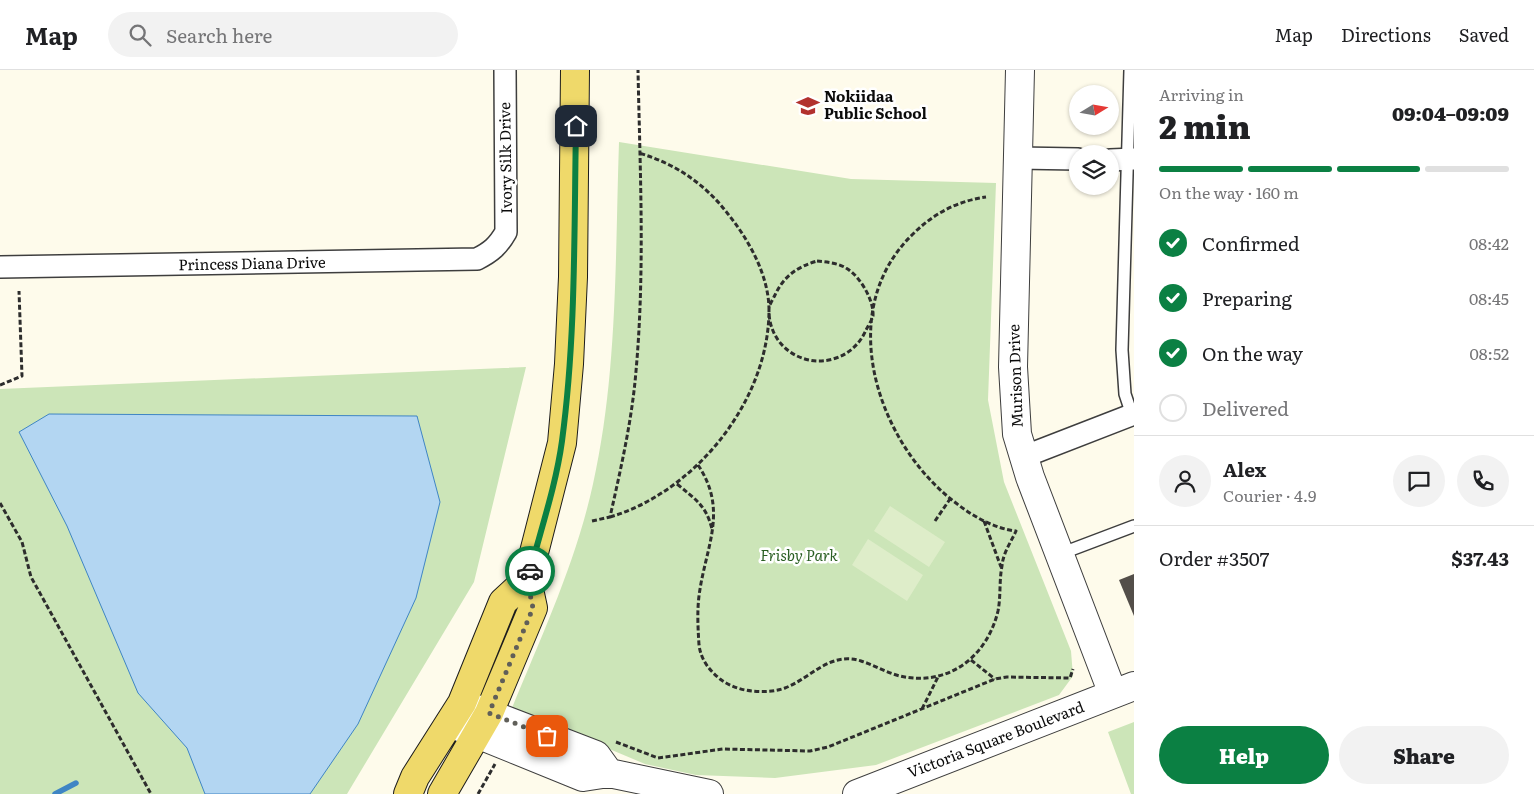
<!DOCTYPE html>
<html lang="en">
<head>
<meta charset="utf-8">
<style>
  :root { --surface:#fff; --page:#f2f2f2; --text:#202124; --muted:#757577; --line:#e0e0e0; --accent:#0b8043 }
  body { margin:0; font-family:Literata,serif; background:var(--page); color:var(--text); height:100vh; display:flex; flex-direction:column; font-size:19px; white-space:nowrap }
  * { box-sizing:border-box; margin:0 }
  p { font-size:16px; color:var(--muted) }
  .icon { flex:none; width:28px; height:28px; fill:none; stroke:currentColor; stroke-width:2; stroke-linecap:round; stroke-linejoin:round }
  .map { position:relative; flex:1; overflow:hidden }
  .details { display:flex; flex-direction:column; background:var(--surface); width:400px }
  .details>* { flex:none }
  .needle { width:32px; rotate:79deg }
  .tools { position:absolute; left:1069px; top:15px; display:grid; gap:10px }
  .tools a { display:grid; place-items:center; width:50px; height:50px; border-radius:50%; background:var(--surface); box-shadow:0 1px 4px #0004; font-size:25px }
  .pin { position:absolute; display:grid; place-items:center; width:42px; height:42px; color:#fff; margin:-21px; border-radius:10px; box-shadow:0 2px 8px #0006 }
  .courier { position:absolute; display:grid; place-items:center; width:50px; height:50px; margin:-25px; border:4px solid #0b8043; border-radius:50%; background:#fff; color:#222; box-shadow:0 1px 6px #0007 }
  .head em { font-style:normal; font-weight:800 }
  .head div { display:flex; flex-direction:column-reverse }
  .head { display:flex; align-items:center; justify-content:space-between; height:85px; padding:0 25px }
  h1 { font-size:32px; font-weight:800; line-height:38px }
  .bar { display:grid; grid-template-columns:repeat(4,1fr); gap:8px 5px; align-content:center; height:60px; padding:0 25px }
  .bar i { height:6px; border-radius:4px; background:var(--line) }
  .bar .current { background:var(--accent) }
  .bar p { grid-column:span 4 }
  .line { display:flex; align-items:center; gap:12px; padding:0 25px; border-top:1px solid var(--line) }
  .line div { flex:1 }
  .round { display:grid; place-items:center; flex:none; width:52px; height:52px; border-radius:26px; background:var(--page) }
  ol { padding:0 25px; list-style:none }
  li { display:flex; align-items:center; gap:15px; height:55px }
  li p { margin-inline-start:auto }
  li .icon { padding:5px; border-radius:50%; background:var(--accent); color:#fff; stroke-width:4 }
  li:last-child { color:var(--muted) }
  li i { width:28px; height:28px; border:2px solid var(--line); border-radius:50% }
  .button { display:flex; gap:10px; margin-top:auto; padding:10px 25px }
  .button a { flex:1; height:58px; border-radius:30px; background:var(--accent); color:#fff; font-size:20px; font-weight:800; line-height:58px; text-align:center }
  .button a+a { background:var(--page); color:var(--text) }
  header { display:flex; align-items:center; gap:30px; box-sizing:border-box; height:70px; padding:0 25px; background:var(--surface); border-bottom:1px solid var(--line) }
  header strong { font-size:24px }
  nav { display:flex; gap:28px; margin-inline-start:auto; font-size:18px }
  .search { width:350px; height:45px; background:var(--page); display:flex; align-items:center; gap:12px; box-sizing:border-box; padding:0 18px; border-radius:28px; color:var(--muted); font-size:19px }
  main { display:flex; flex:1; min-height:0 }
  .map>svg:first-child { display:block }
  .green { fill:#cce5b8 }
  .pitch { fill:#deedc9 }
  .water { fill:#b3d6f2; stroke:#3f85c4 }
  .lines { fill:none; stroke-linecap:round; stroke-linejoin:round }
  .stream { stroke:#3f85c4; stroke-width:5.5 }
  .building { fill:#534e49 }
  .service-casing { stroke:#3e3e3e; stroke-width:14 }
  .minor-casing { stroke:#3e3e3e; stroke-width:24 }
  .tertiary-casing { stroke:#3e3e3e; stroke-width:30 }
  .primary-casing { stroke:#1c1c1c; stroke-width:30 }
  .path { stroke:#2d2d2d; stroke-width:3; stroke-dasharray:5 2.5; stroke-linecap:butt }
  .service { stroke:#fff; stroke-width:11 }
  .minor { stroke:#fff; stroke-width:21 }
  .tertiary { stroke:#fff; stroke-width:28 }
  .primary { stroke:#efd96a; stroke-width:28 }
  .done { stroke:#605f59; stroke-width:5; stroke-dasharray:0 9 }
  .route { stroke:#0b8043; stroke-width:6 }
  .labels { text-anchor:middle; stroke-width:5; stroke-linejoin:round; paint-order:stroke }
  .poi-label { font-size:15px; font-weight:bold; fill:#0b0b0b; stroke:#fff; text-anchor:start }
  .street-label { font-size:15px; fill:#0b0b0b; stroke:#fff }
  .park-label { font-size:15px; font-style:italic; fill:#295e21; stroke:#fff }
</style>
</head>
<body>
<header>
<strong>Map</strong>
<div class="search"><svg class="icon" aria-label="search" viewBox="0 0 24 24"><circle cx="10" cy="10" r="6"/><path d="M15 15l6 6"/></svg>Search here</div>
<nav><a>Map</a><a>Directions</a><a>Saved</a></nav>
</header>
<main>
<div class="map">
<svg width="1134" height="724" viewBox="0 0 1134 724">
  <rect width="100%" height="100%" fill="#fefbeb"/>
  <path class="green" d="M619 72 851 109 996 113 988 330 1004 412 1071 581 1073 606 1059 625 876 695 775 708 696 705 645 694 512 638C542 565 576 492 593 414 618 303 615 186 619 72Z
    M526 297 474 512 347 724H0V319Z
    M1134 652V724H1131L1108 662Z"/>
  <path class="pitch" d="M890 436 945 472 929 497 874 461Z
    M868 469 923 505 907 531 852 495Z"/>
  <path class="water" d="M49 344 417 346 440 432 416 528 358 654 310 724H205L187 678 138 623 67 456 19 362Z"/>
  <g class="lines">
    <path class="stream" d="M55 724 76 713"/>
  </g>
  <path class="building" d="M1134 504V546L1119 510Z"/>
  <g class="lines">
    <defs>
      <path id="service" d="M1130 0 1122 280 1125 324 1132 345
        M1060 484 1134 456"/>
      <path id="minor" d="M1018 88 1078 89
        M1110 90 1134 89
        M0 197 477 189C491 182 498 176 506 162L505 0
        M1023 387 1134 344"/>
      <path id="tertiary" d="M1020 0 1013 297 1017 364 1030 407 1113 624
        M466 635 596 685 609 703
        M450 653 583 707 609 703 709 724
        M857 724 1134 616"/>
      <path id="primary" d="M408 724 415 707 462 633 503 532 527 510
        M442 724 489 643 533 538 527 510 562 373 569 294 573 207 575 0"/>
    </defs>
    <use href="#service" class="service-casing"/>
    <use href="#minor" class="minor-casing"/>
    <use href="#tertiary" class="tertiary-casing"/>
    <use href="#primary" class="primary-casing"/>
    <path class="path" d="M817 191C827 192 838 193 846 198 860 206 874 230 873 246 872 250 868 256 866 260 860 274 848 285 833 289 801 298 768 275 769 239 769 235 773 229 775 225 784 206 797 197 817 191Z
      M0 315 22 306 19 221
      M698 395C729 441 705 478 699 526 697 542 698 559 699 575 701 590 709 600 720 609 729 616 741 620 752 621 763 622 774 622 785 618 811 608 830 581 861 591 874 595 887 603 900 606 948 617 987 587 998 541 1001 526 999 511 1002 496 1003 483 1011 472 1016 461 990 458 966 442 946 425 874 363 836 238 913 164 933 144 957 131 986 127
      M677 414C695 429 706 435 712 459
      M0 433 22 472 31 507 151 724
      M610 447C695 422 769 331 769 240 769 206 749 170 728 144 705 114 676 94 639 83
      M592 451 610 447C621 398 632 350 636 301 645 201 640 100 638 0
      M935 451 950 429
      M984 451 1001 497
      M971 590 995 609
      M922 639 938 607
      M616 672 658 688 723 679 810 681 828 677 995 609 1007 607 1070 608 1073 599
      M478 724 495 694"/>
    <use href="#service" class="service"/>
    <use href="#minor" class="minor"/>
    <use href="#tertiary" class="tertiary"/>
    <use href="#primary" class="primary"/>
  </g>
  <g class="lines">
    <path class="done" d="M530 501 527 510 533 538 489 643 547 666"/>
    <path class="route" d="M530 501C541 459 556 415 562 371 576 267 574 161 576 56"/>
  </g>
  <defs>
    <symbol id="school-bare" viewBox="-9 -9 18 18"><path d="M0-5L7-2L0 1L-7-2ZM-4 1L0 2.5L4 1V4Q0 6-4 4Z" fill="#b2312d" stroke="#fff" stroke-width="2.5" paint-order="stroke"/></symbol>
  </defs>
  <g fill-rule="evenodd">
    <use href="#school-bare" x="792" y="20" width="32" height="32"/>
  </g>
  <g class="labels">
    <g class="poi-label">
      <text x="824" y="32">Nokiidaa<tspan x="824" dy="17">Public School</tspan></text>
    </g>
    <g class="street-label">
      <text transform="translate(506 88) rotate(-91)" y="5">Ivory Silk Drive</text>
      <text transform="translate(252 194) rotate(-1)" y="5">Princess Diana Drive</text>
      <text transform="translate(1016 306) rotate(-92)" y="5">Murison Drive</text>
      <text transform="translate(996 670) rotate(-21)" y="5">Victoria Square Boulevard</text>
    </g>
    <g class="park-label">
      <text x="799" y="491">Frisby Park</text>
    </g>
  </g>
</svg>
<div class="tools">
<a><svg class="needle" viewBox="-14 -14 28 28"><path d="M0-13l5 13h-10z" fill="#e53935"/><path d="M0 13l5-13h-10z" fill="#757577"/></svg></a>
<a><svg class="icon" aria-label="layers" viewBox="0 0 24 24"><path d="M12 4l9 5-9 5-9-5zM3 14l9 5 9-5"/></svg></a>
</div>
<div class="pin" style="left:547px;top:666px;background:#ea580c"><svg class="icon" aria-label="bag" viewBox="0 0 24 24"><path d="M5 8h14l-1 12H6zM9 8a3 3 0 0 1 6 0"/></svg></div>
<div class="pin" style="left:576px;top:56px;background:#1f2937"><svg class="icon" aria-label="home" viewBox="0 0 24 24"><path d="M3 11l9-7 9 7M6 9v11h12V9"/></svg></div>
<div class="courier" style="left:530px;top:501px"><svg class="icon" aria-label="car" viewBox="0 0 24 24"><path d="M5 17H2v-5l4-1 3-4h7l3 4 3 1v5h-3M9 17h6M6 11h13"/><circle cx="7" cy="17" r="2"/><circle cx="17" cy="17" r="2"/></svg></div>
</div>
<section class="details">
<div class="head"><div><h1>2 min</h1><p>Arriving in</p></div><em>09:04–09:09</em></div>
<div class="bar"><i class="current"></i><i class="current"></i><i class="current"></i><i></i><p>On the way · 160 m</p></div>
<ol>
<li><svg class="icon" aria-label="check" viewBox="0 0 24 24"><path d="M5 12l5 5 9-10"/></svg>Confirmed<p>08:42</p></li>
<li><svg class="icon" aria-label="check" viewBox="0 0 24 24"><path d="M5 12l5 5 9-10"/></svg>Preparing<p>08:45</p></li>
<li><svg class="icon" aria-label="check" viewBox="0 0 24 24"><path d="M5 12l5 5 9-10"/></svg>On the way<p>08:52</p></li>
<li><i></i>Delivered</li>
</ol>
<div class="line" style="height:90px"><a class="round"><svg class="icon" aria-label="person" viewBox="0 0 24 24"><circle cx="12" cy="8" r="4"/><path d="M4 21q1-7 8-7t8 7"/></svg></a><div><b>Alex</b><p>Courier · 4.9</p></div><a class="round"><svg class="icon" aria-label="chat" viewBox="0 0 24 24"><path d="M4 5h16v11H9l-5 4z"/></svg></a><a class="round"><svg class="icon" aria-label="phone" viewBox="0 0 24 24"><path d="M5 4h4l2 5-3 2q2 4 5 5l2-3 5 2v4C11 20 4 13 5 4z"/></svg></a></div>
<div class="line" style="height:65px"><div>Order #3507</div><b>$37.43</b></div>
<div class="button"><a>Help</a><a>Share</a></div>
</section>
</main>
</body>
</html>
